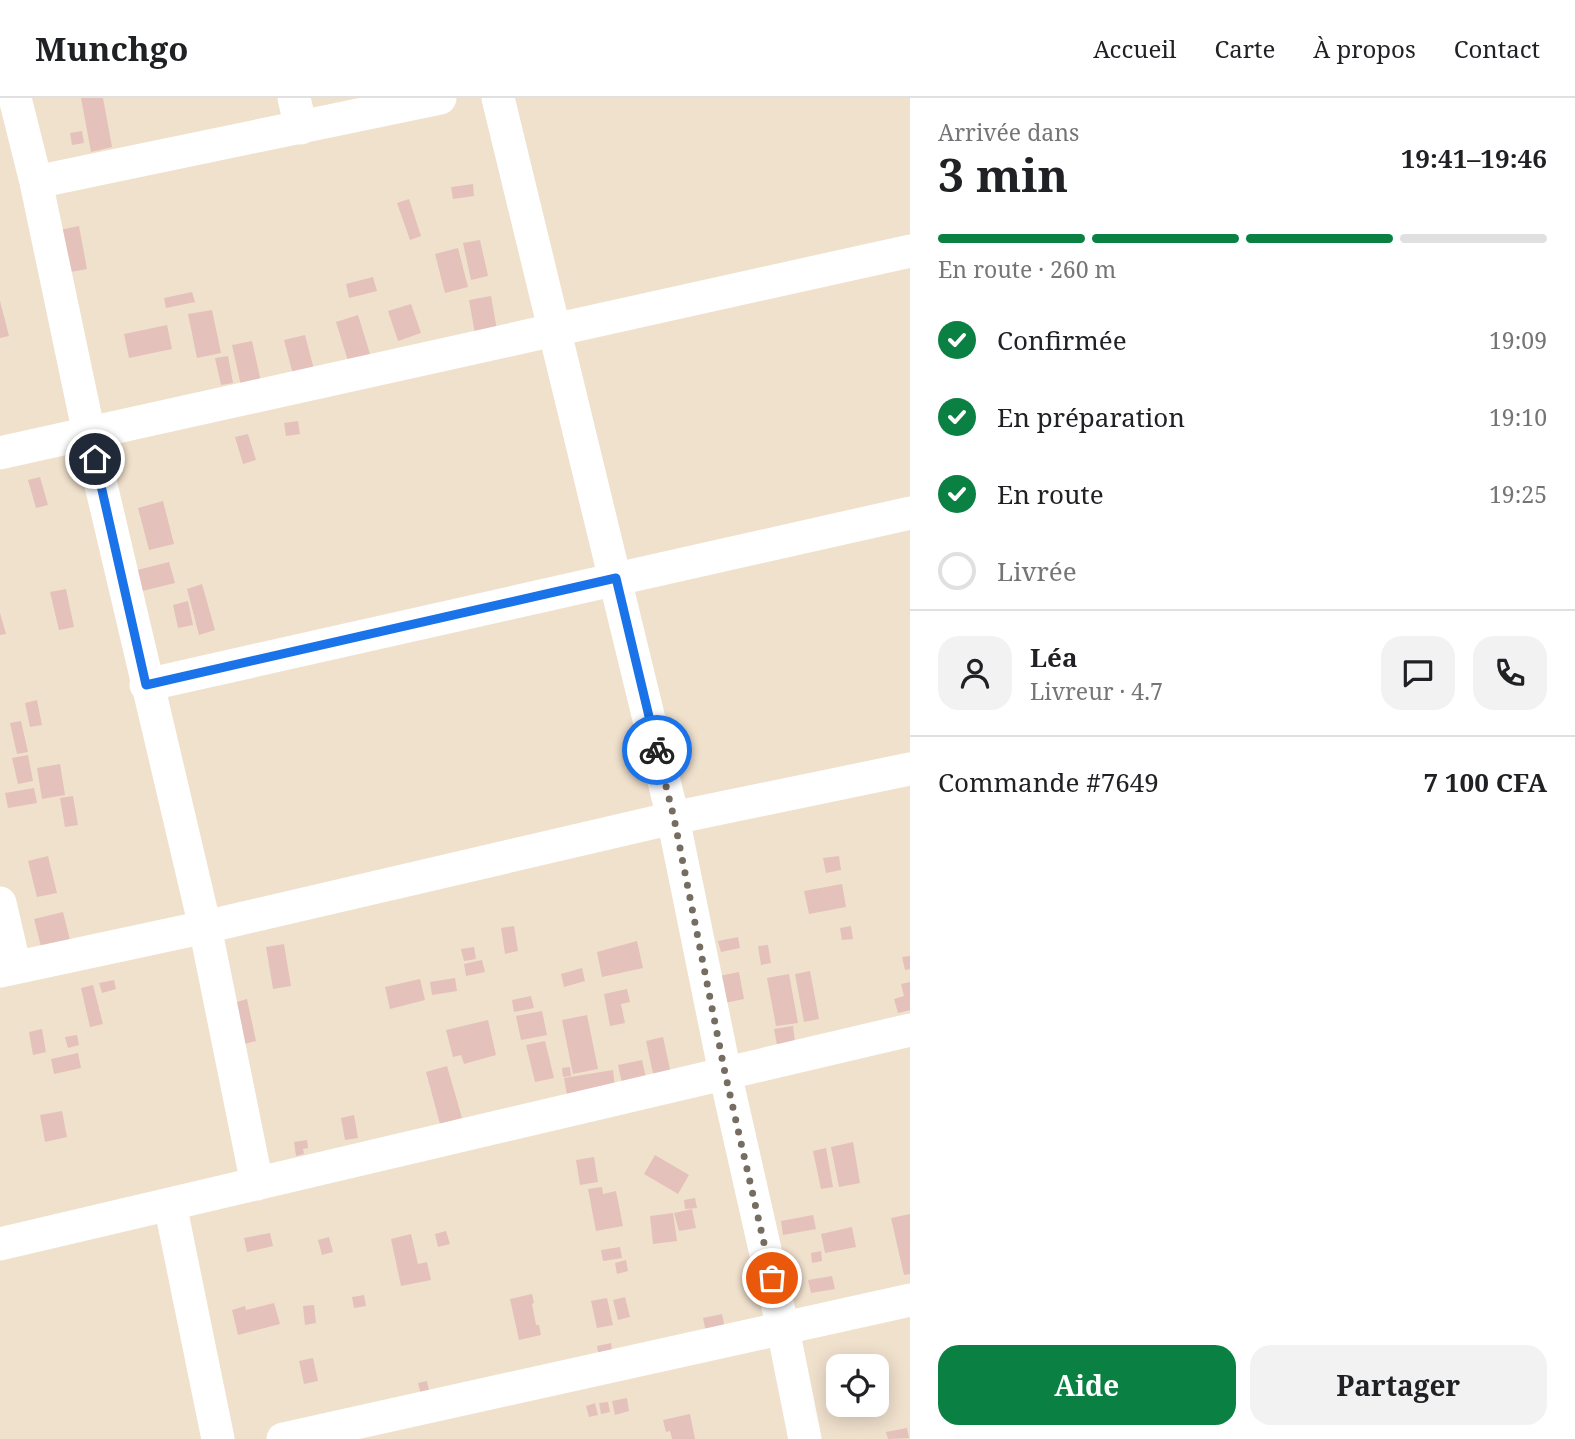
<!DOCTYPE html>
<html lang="fr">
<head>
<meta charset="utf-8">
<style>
  :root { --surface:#fff; --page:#f2f2f2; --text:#202124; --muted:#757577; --line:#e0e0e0; --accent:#0b8043 }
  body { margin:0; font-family:"Noto Serif",serif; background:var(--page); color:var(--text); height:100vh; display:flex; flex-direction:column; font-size:26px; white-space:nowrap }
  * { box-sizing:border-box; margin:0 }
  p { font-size:23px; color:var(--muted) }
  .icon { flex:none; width:38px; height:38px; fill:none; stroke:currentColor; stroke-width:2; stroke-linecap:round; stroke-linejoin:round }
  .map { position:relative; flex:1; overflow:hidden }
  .panel { display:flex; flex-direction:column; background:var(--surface); width:665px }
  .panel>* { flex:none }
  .fabs { position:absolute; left:826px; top:1256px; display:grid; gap:14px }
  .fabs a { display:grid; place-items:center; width:63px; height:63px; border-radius:14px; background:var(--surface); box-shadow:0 4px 18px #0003; font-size:35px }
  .pin { position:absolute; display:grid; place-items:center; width:60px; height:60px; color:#fff; margin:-30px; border:4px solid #fff; border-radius:50%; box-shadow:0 2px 7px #0007 }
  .courier { position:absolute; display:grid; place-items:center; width:70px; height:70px; margin:-35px; border:5px solid #1a73e8; border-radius:50%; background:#fff; color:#222; box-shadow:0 2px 9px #0007 }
  .headline em { font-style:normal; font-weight:700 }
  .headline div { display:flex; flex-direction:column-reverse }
  .headline { display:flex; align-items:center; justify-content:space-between; height:119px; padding:0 28px }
  h1 { font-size:46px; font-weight:700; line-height:52px }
  .bar { display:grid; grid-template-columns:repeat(4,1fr); gap:10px 7px; align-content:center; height:84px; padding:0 28px }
  .bar i { height:9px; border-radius:5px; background:var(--line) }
  .bar .active { background:var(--accent) }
  .bar p { grid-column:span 4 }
  .line { display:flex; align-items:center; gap:18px; padding:0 28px; border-top:2px solid var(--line) }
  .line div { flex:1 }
  .round { display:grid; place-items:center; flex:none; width:74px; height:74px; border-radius:21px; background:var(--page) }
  ol { padding:0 28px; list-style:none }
  li { display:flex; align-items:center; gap:21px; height:77px }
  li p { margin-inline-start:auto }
  li .icon { padding:7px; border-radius:50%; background:var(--accent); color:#fff; stroke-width:4 }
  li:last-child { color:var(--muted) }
  li i { width:38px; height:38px; border:4px solid var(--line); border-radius:50% }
  .primary-button { display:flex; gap:14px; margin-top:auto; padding:14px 28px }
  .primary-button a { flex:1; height:80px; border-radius:21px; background:var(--accent); color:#fff; font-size:28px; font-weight:700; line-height:80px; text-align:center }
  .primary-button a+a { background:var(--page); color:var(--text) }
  header { display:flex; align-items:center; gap:42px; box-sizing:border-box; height:98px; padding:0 35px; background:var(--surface); border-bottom:2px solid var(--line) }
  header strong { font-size:33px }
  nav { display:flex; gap:38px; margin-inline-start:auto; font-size:24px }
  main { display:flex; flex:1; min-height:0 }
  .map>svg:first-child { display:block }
  .building { fill:#e4c1ba }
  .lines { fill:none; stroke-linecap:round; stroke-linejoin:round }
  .minor { stroke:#fff; stroke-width:33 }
  .done { stroke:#766d61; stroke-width:7; stroke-dasharray:0 12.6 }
  .route { stroke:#1a73e8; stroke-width:9 }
</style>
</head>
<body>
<header>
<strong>Munchgo</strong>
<nav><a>Accueil</a><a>Carte</a><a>À propos</a><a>Contact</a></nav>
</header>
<main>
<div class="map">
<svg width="910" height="1341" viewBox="0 0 910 1341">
  <rect width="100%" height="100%" fill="#f0e1cd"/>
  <path class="building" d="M81 0H103L112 49 91 54Z
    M82 33 84 45 72 47 70 35Z
    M473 86 474 98 453 101 451 89Z
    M409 101 421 138 410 142 397 105Z
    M79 128 87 171 59 176 50 134Z
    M480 142 488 178 471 182 463 145Z
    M458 150 468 189 445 195 435 156Z
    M373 179 377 193 349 200 346 186Z
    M192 194 195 204 166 210 164 200Z
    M491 198 498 238 476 242 469 202Z
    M0 203 9 238 0 240Z
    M411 206 421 235 398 243 388 213Z
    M212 212 221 255 197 260 188 216Z
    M358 217 370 256 348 263 336 224Z
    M167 227 172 251 129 260 124 236Z
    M305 237 316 279 295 284 284 242Z
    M252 243 261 284 241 288 232 247Z
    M228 258 233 285 221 287 215 260Z
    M298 323 300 336 286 338 284 325Z
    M248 336 256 362 243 366 235 339Z
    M40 379 48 407 36 410 28 382Z
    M163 403 174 446 149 452 138 410Z
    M169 464 175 485 134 495 129 474Z
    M202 486 215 532 199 537 187 491Z
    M66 491 74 529 59 532 50 494Z
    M188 503 193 527 178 530 173 507Z
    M0 515 6 536 0 537Z
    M37 602 42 627 30 629 25 605Z
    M21 623 28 654 17 656 10 625Z
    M28 657 33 683 18 686 12 660Z
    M60 666 65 697 42 701 37 670Z
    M34 690 37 705 8 710 5 695Z
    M73 698 78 727 65 729 60 700Z
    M48 758 57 795 37 799 28 763Z
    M839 758 841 772 826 775 823 760Z
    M842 786 846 809 809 816 804 793Z
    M63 814 73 854 44 861 34 821Z
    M514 828 518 853 505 856 501 830Z
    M851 828 853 841 842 842 840 830Z
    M738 839 740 850 721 854 718 843Z
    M637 843 643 870 602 879 597 854Z
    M284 846 291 888 273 891 266 849Z
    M768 847 771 865 761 867 758 848Z
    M474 849 476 861 464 863 461 851Z
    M910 858V871L905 872 902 859Z
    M482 862 485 874 466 878 464 866Z
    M582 870 585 883 564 889 561 876Z
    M810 873 819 921 804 924 795 876Z
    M739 874 744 901 720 906 714 879Z
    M789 876 798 925 776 928 767 880Z
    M455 880 457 893 432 897 430 884Z
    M420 881 425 902 390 911 385 889Z
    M114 882 116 891 102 895 99 885Z
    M910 884V912L898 915 894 901 904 898 901 886Z
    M93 887 103 926 90 929 81 890Z
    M627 891 630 904 621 906 625 925 610 928 604 896Z
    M531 898 534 910 514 914 512 902Z
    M247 901 256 943 240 947 230 906Z
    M542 913 547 937 521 942 516 918Z
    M587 917 598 971 573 976 562 922Z
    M488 922 496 957 464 966 461 957 453 959 446 932Z
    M793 928 795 944 777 947 774 931Z
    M42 931 46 954 33 957 29 934Z
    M77 937 79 947 68 950 65 939Z
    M663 939 671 976 654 980 646 943Z
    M545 943 554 980 535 984 526 947Z
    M78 955 81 970 54 976 51 961Z
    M642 962 646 980 622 985 618 967Z
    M447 968 462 1020 440 1026 426 974Z
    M570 969 571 978 563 979 562 970Z
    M613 972 615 989 567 997 564 980Z
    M62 1013 67 1039 45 1044 40 1017Z
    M354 1017 358 1040 345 1042 341 1020Z
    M307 1042 308 1050 303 1051 304 1056 296 1058 294 1044Z
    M853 1044 860 1085 839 1089 831 1049Z
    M826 1050 833 1089 821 1091 813 1053Z
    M655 1057 689 1077 678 1096 644 1076Z
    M594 1059 598 1084 580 1087 576 1062Z
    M602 1089 603 1096 616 1093 623 1128 596 1133 588 1091Z
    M695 1100 697 1110 685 1111 684 1102Z
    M692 1111 696 1130 679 1133 674 1115Z
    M673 1115 677 1143 653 1146 650 1118Z
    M910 1116V1176L904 1177 891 1120Z
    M813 1117 816 1131 783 1137 781 1123Z
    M852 1129 856 1149 825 1155 821 1136Z
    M446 1133 450 1146 438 1149 435 1136Z
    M270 1135 273 1148 247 1154 244 1140Z
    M411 1136 418 1166 427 1164 431 1182 401 1188 391 1141Z
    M329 1139 333 1154 322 1157 318 1142Z
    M620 1149 622 1160 603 1163 601 1152Z
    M821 1153 822 1163 812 1165 811 1155Z
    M626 1162 628 1173 617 1176 615 1165Z
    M832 1178 835 1191 811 1195 808 1182Z
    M532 1196 534 1205 532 1206 536 1227H539L541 1237 519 1242 510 1201Z
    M364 1197 366 1208 354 1210 352 1199Z
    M625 1199 630 1219 618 1222 613 1202Z
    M607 1200 613 1227 597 1230 591 1203Z
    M274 1205 280 1226 238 1237 232 1212 245 1208 246 1212Z
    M314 1207 316 1225 305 1227 303 1208Z
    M722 1216 727 1240 708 1244 703 1220Z
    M611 1245 613 1262 600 1264 597 1248Z
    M313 1260 318 1283 304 1286 299 1263Z
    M427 1283 432 1306 424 1308 418 1285Z
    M627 1300 629 1313 615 1317 612 1303Z
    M608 1304 610 1314 601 1316 599 1305Z
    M595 1305 598 1317 589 1319 586 1308Z
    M690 1316 695 1341H672L670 1333 666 1334 663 1322Z
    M907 1330 909 1340 888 1341 886 1334Z"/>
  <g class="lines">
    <path class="minor" d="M15 0 36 84 89 336 205 829 257 1086
      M294 0 301 30
      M498 0 673 720 725 975 783 1231 805 1341
      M36 84 440 0
      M0 355 910 153
      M146 587 910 415
      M0 805 15 870
      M0 873 205 829 673 720 910 671
      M170 1106 218 1341
      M0 1146 910 932
      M283 1341 910 1202"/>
  </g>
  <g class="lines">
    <path class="done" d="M657 652 674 720 725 975 772 1180"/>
    <path class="route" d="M95 361 146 587 616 480 657 652"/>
  </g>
</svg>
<div class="fabs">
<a><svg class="icon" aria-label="locate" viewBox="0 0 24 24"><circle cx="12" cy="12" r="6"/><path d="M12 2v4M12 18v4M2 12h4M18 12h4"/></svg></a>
</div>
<div class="pin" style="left:772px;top:1180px;background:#ea580c"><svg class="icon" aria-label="bag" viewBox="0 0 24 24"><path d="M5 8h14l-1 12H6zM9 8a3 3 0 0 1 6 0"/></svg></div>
<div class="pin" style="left:95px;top:361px;background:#1f2937"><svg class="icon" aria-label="home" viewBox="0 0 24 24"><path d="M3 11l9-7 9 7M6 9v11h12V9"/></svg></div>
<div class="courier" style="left:657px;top:652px"><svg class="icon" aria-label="bike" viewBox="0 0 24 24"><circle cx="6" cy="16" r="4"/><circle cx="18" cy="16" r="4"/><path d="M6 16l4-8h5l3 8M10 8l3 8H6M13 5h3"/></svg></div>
</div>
<section class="panel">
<div class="headline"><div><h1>3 min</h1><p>Arrivée dans</p></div><em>19:41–19:46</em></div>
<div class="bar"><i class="active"></i><i class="active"></i><i class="active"></i><i></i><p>En route · 260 m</p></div>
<ol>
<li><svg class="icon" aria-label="check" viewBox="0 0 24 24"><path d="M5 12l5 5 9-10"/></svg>Confirmée<p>19:09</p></li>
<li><svg class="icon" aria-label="check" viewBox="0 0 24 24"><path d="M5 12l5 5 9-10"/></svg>En préparation<p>19:10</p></li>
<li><svg class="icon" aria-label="check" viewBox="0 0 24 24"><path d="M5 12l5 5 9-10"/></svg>En route<p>19:25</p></li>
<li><i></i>Livrée</li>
</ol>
<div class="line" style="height:126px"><a class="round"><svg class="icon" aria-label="person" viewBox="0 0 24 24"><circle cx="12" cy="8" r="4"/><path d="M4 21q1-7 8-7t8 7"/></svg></a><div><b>Léa</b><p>Livreur · 4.7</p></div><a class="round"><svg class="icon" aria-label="chat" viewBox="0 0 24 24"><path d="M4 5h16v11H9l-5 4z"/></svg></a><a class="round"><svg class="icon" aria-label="phone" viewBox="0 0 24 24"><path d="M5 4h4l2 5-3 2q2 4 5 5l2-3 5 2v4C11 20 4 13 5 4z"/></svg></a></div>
<div class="line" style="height:91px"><div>Commande #7649</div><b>7 100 CFA</b></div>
<div class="primary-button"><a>Aide</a><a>Partager</a></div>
</section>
</main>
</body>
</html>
